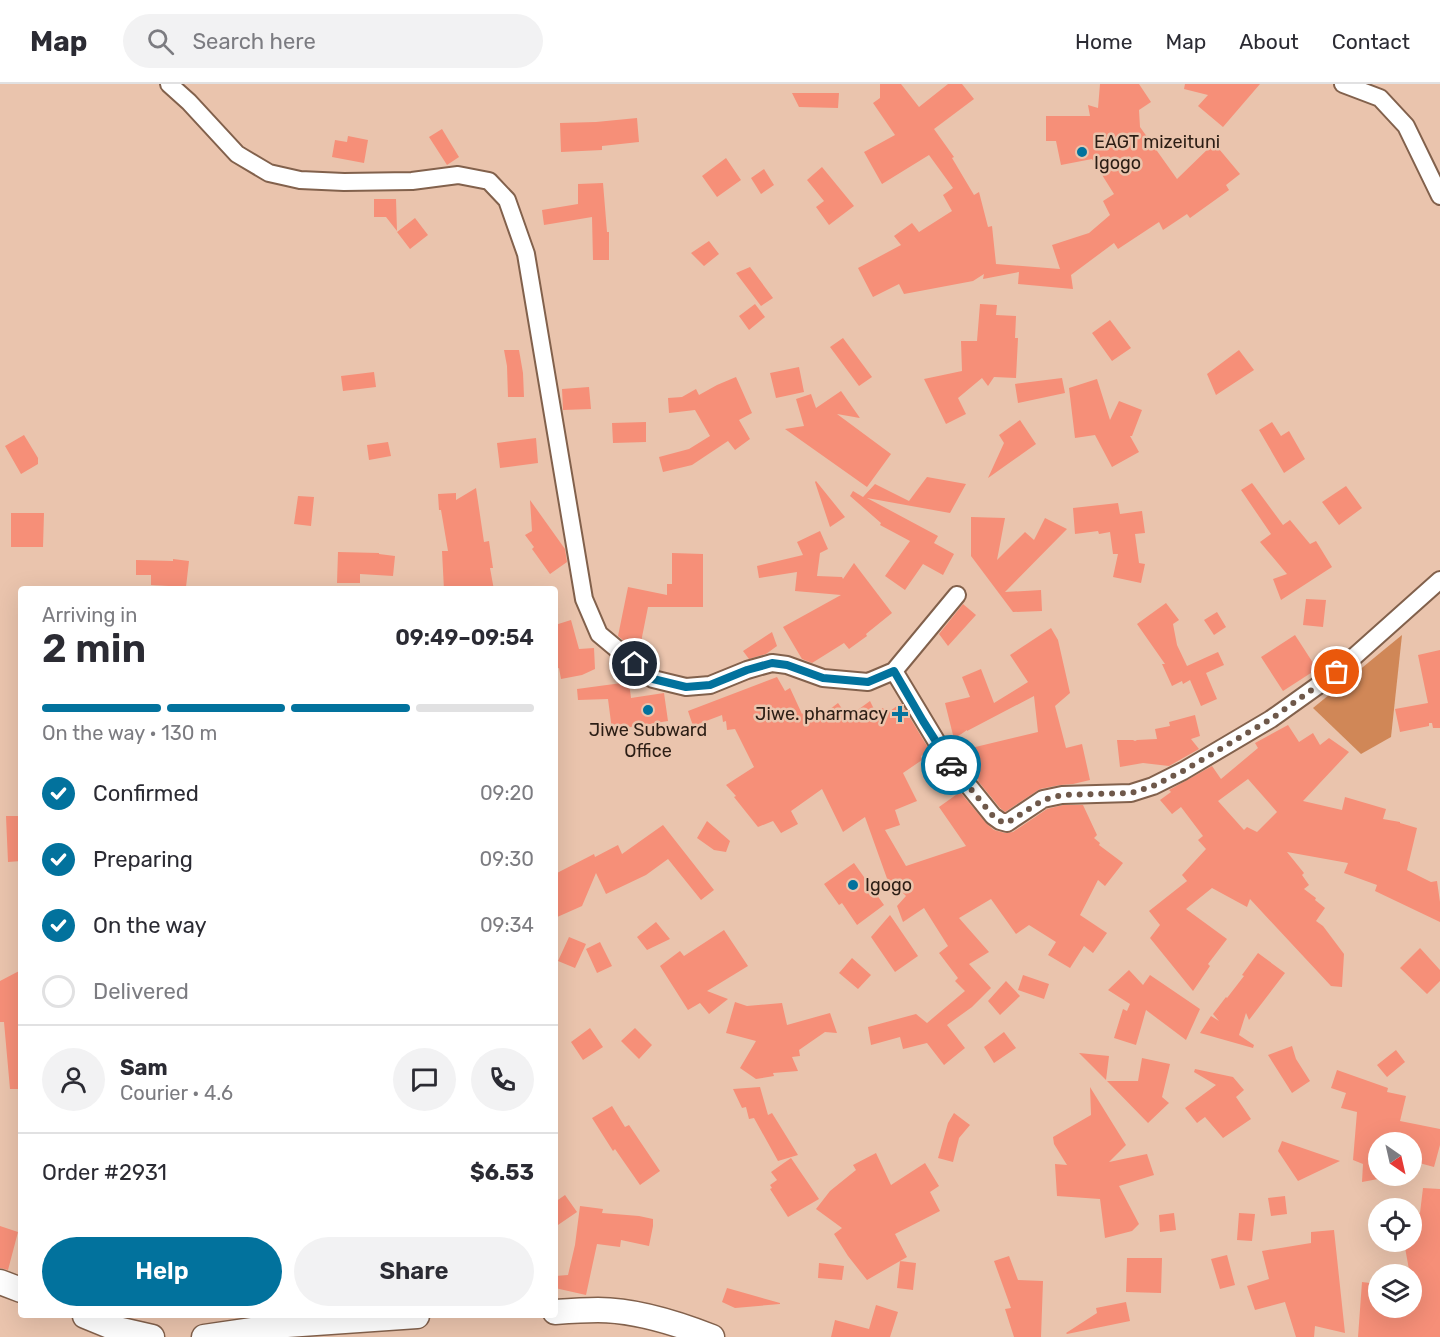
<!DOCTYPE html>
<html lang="en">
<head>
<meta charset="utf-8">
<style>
  :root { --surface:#fff; --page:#f2f2f3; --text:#2b2b33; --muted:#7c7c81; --line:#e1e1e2; --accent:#02729d }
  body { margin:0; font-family:Rubik,sans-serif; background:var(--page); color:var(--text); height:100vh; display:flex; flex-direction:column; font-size:22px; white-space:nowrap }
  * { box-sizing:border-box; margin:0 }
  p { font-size:20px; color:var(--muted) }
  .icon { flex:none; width:33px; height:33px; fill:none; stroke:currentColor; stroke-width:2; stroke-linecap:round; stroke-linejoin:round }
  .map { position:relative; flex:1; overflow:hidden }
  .details { position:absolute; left:18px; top:502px; width:540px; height:732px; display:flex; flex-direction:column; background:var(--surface); border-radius:6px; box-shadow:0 6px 24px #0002 }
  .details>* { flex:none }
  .needle { width:39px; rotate:146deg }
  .buttons { position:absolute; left:1368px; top:1048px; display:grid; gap:12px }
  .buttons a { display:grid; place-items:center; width:54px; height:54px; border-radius:50%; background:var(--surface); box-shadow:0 6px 24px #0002; font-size:30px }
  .pin { position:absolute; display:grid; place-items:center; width:51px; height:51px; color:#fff; margin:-26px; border:3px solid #fff; border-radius:50%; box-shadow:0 2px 6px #0007 }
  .courier { position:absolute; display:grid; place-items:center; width:60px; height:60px; margin:-30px; border:4px solid #02729d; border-radius:50%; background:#fff; color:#222; box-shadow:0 2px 8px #0007 }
  .headline em { font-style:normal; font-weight:600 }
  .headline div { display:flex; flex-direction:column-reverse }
  .headline { display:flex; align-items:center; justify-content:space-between; height:102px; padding:0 24px }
  h1 { font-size:39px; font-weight:600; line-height:45px }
  .bar { display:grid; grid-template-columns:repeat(4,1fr); gap:9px 6px; align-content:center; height:72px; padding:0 24px }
  .bar i { height:8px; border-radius:4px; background:var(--line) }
  .bar .selected { background:var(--accent) }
  .bar p { grid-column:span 4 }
  .line { display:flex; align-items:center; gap:15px; padding:0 24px; border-top:2px solid var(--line) }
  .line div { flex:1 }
  .round { display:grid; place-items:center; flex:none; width:63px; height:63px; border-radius:32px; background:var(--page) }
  ol { padding:0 24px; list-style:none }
  li { display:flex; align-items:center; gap:18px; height:66px }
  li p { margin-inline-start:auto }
  li .icon { padding:6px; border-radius:50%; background:var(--accent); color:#fff; stroke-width:4 }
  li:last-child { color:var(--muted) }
  li i { width:33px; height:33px; border:3px solid var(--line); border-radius:50% }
  .button { display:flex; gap:12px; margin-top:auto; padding:12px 24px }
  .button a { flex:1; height:69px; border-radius:36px; background:var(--accent); color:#fff; font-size:24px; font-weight:600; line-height:69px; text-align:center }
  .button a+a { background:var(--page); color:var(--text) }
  header { display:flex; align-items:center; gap:36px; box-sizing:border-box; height:84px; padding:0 30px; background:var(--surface); border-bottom:2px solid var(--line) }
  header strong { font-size:28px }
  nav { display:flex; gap:33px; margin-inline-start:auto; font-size:21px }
  .search { width:420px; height:54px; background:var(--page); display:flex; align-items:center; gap:15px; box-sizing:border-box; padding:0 21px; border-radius:33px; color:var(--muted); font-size:22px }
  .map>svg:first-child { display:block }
  .green { fill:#d08757 }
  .building { fill:#f68f78; fill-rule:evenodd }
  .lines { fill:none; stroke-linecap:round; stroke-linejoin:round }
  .minor-casing { stroke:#82614c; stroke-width:20 }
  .secondary-casing { stroke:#82614c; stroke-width:27 }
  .minor { stroke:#fff; stroke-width:16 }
  .secondary { stroke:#fff; stroke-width:24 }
  .done { stroke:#6e584a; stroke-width:6; stroke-dasharray:0 10.8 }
  .route { stroke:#02729d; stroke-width:8 }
  .poi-dot { fill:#02729d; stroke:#eac4ad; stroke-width:2 }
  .labels { text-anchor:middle; stroke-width:5; stroke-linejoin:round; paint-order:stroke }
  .poi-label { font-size:18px; fill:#2c1e15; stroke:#eac4ad; text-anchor:start }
</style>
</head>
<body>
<header>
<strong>Map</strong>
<div class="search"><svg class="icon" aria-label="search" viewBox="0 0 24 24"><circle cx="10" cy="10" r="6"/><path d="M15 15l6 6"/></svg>Search here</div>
<nav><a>Home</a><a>Map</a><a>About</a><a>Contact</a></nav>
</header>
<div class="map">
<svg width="1440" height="1253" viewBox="0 0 1440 1253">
  <rect width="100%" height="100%" fill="#eac4ad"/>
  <path class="green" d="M1402 551 1391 653 1361 670 1313 624Z"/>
  <path class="building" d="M880 0H901L919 23 948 0H962L974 15 934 45 954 73 952 74 974 111 979 108 988 143 992 142 996 180 1060 185 1052 161 1089 149 1110 131 1103 117 1114 110 1092 75 1061 81 1056 57H1046V32H1090L1088 21 1098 24 1100 0H1139L1151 18 1139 26 1140 43 1177 95 1214 59 1240 90 1226 101 1229 106 1190 134 1187 130 1163 146 1159 138 1118 165 1114 159 1071 191 1073 205 1018 200 1019 188 983 195 984 190 973 197 904 210 899 200 873 213 858 184 901 161 894 152 912 139 919 148 952 127 943 111 953 104 929 71 882 100 864 68 895 51 873 19 880 14Z
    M1185 0H1260L1223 43 1198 22 1208 11 1184 5Z
    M792 9H839L838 24 799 23Z
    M637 34 639 58 602 62V66L561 68 560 39 596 38Z
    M442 45 459 73 447 81 429 53Z
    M348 52 368 56 364 79 332 73 335 56 347 58Z
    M726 74 741 96 717 113 702 92Z
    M822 83 854 122 829 141 816 123 824 117 807 96Z
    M764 85 774 101 761 110 751 94Z
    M603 99 607 148H609V176H593L592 133 544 141 542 126 578 120V100Z
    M374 115H396L397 147 386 133H374Z
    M415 134 428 151 410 165 397 148Z
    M709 157 719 170 704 182 691 169Z
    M750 183 773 214 761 222 736 189Z
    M755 220 765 233 749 246 739 232Z
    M980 220 997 221 996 231 1016 232 1015 254H1018L1016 294 994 293 988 302 982 294 958 314 966 330 946 340 924 295 962 287 961 257H977Z
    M1110 236 1131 264 1112 277 1092 249Z
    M843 254 872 293 859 302 830 263Z
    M504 266H519L523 289 524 313H508L507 282Z
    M1239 266 1254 286 1216 311 1207 290Z
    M799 283 804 308 776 314 770 289Z
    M374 288 376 303 343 307 341 292Z
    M736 293 752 329 739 336 750 355 735 366 728 357 692 381 663 388 659 373 689 365 710 352 695 326 669 329 668 314 682 313 696 305 699 311 717 301Z
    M1062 294 1065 309 1018 319 1015 300Z
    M1097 295 1110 336 1119 317 1142 326 1132 352H1130L1139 368 1112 383 1095 351 1075 354 1069 304Z
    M589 303 591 325 563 326 562 305Z
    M841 307 860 334 837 330 891 370 867 403 785 345 804 342 796 315 811 310 816 324Z
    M1020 336 1036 360 988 394 1004 359 999 351Z
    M646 338V358L613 359 612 339Z
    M1272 338 1281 352 1289 347 1305 375 1284 389 1259 346Z
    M24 351 38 374V380L21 390 5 362Z
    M536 354 538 379 500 384 497 359Z
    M388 358 391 372 369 376 367 361Z
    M927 393 966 400 950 429 867 414 938 452 934 459 954 470 943 491 923 480 905 506 885 492 910 457 880 441 881 439 850 412 853 407 863 413 875 400 909 417Z
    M816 397 845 433 830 443 815 398Z
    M1252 399 1283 441 1290 436 1310 460 1316 457 1332 483 1281 516 1273 495 1287 490 1260 458 1271 450 1241 406Z
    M1346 402 1362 424 1339 441 1322 418Z
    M476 404 484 458 489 457 493 484H490L494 506H444L442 467H448L441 426H439L438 410 456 409V416Z
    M298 412 314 413 311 442 294 440Z
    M530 416 565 465 567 478 550 490 532 465 534 463 525 451 532 447Z
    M1118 419 1120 430 1142 427 1145 449 1135 450 1139 479 1145 480 1141 499 1113 493 1118 470H1113L1110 448 1099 450 1098 447 1075 450 1073 424Z
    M11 429H44L43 463H11Z
    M971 433 1005 434 997 476 1025 448 1034 456 1045 434 1067 445 1005 508 1041 506 1042 527 1013 528 971 472Z
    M820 447 828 465 820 469 817 492 842 493 843 495 854 479 892 529 866 550 867 552 849 565 844 559 812 579 802 575 783 543 841 511 795 507 797 488 759 494 757 482 803 471 797 458Z
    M338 468 379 469V470L395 472 393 492 360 490V499H337Z
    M672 469 703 470V523H648L640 563 634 565 618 552 628 503 667 511V500H672Z
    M173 475 189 477 186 503 151 501V491H136V476L173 477Z
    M1306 515 1326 516 1323 543 1303 541Z
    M1166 519 1179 536 1173 540 1177 561 1187 582 1218 568 1224 581 1206 589 1217 615 1201 622 1190 596 1183 600 1182 597 1172 602 1162 580H1165L1137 540Z
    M963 520 976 531 948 562 939 550Z
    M1217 528 1226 543 1214 551 1204 536Z
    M571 536 579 565 594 564 595 585 582 591 561 595 559 584 555 585V541Z
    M1051 544 1058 556 1070 609 1055 622 1066 664 1082 660 1090 696 1073 700 1060 701 1040 705 1005 728 1000 724 978 697 979 696 967 684V665L1038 648 1034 612 967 647V646L954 655 945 619 970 613 962 593 981 585 994 619 1028 598 1010 571Z
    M772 548 777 562 766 570 749 575 743 567Z
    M1295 551 1317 585 1283 607 1261 573Z
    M1440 566V644H1433L1432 639H1429V642L1400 648 1395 625 1428 619 1418 571Z
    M777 593 785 607 790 604 802 630 810 624 817 635 838 619 848 633 870 617 875 627 883 624 886 628 890 627 901 619 930 667 921 672 922 676 903 689 917 717 895 726 900 741 885 746 906 782 966 762 939 723 960 708 987 740 994 746 1005 749 1013 748 1047 725 1063 721H1083L1097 751 1094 754 1100 759 1099 761 1123 779 1105 802 1098 796 1080 831 1107 849 1093 869 1084 862 1070 884 1048 871 1056 858 1029 841 1016 850 991 815 959 834 989 868 969 880 991 904 972 923 947 941 965 964 944 981 927 959 903 965 900 953 871 961 868 943 916 930 927 939 965 907 955 897 958 894 939 869 948 862 924 824 903 838 897 822 906 812 902 808 894 814 865 733 843 748 822 705 791 727 798 740 781 749 773 737 758 743 734 713 736 712 726 701 754 683 735 645 727 646 726 637 723 638 722 631 693 642 688 627Z
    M629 598 631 614 664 609 668 637 612 646 608 615 578 616 577 605Z
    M1195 631 1200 652 1191 655 1199 665 1169 682 1143 679 1120 683 1117 656H1133L1135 657 1137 656 1157 655 1155 645 1170 642 1169 638Z
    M1288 641 1299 658 1313 649 1320 661 1329 654 1349 668 1303 717 1342 726 1345 713 1386 725 1383 735 1400 738V739L1417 744 1407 786 1431 798 1437 797 1440 818V838L1375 807 1377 801 1344 789 1348 779 1287 768 1304 789 1302 791 1309 801 1304 805 1316 814 1315 816 1325 824 1316 837 1323 842 1344 870 1342 903 1331 902 1250 815 1247 823 1212 804 1186 825 1227 855 1208 880 1210 882 1193 907 1150 854 1160 841 1149 827 1187 797 1182 791 1206 765 1198 756 1203 752 1181 723 1172 730 1160 716 1171 708 1169 706 1212 682 1221 695 1258 664 1255 659ZM1248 695 1277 728 1257 748 1247 743 1244 746 1218 717Z
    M6 732H21V777L8 778Z
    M707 737 730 757 726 768 714 766 697 754Z
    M663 741 714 806 701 816 668 775 646 791 606 810 596 789 582 822 555 834V790L594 770 595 773 618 761 622 770Z
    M854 779 884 821 857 841 842 819 839 821 824 800Z
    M890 831 918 872 895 888 871 853Z
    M656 838 670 855 647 866 637 853Z
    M724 846 748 882 707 907 728 915 709 930 700 919 688 926 660 882 680 867 684 872Z
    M569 853 586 860 575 884 558 877Z
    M600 858 612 882 597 889 586 865Z
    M1420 864 1440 886V897L1427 910 1400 884Z
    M1258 869 1285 889 1249 936 1246 929 1239 951 1254 961 1253 964 1200 949 1211 932 1219 937 1213 930 1226 913 1227 914 1244 892 1242 891Z
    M852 874 871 891 858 905 839 889Z
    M21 886V1005H10L4 938H0V897Z
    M1129 886 1143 901 1150 891 1200 925 1186 956 1146 926 1136 961 1114 954 1123 925 1127 927 1130 920 1108 906Z
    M1023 891 1049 900 1044 915 1018 906Z
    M1006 897 1020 912 1000 931 988 917Z
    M735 918 747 922 782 919 787 941 830 929 837 949 825 948 799 966 800 972 792 973 798 987 773 989 774 992 756 995 740 984 756 957 726 949Z
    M590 944 603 963 583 976 571 958Z
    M635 944 652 961 639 975 621 957Z
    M1004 948 1016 964 994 979 984 963Z
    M1292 962 1296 975 1310 997 1292 1009 1268 971Z
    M1396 966 1405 978 1387 993 1377 981Z
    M1079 969 1109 972 1106 996Z
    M1142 974 1170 980 1162 1013 1169 1019 1148 1039 1107 997H1138Z
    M1195 985 1233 993 1244 1006 1236 1013 1251 1035 1223 1054 1205 1033 1197 1039 1185 1024 1216 1001 1194 988Z
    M1337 986 1388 1004 1387 1008 1406 1012 1400 1037 1440 1045V1061L1434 1083 1412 1077V1059H1378V1095L1362 1098 1363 1080 1353 1076 1357 1028 1341 1024 1346 1009 1331 1004Z
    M760 1003 768 1031 772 1029 798 1071 778 1077 754 1034 749 1035 746 1023 742 1024 733 1005Z
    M1090 1003 1126 1061 1109 1078 1147 1070 1154 1091 1119 1102 1139 1140 1132 1147 1105 1154 1100 1115 1057 1112 1055 1080 1067 1081 1054 1060 1053 1053 1091 1031Z
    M612 1022 625 1043 629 1041 660 1087 640 1101 615 1065 613 1067 592 1034Z
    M954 1029 970 1041 959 1054 953 1078 938 1074 948 1039Z
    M1282 1057 1340 1077 1298 1097 1278 1067Z
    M876 1069 891 1101 925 1079 939 1102 930 1108 940 1127 895 1150 907 1173 867 1196 848 1172 834 1150 842 1144 816 1125 830 1107 856 1086 853 1081Z
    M791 1074 819 1115 788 1133 770 1105 772 1104 770 1101 777 1096 771 1088Z
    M1423 1104 1440 1105V1253H1358L1362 1198 1378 1200 1374 1224H1412V1191H1410L1404 1158H1412V1128L1420 1129Z
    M565 1111 577 1128 555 1143V1118Z
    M1285 1112 1287 1130 1271 1132 1268 1114Z
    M580 1122 603 1125 602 1129 639 1132 653 1135V1142L649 1162 621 1156 620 1163 597 1160 586 1211 555 1204V1192L568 1191 575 1161Z
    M1174 1129 1176 1146 1160 1148 1159 1131Z
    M1239 1129 1255 1130 1252 1157 1237 1156Z
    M0 1142 18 1148 8 1186 0 1184Z
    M1334 1146 1345 1249 1315 1242 1314 1253H1296L1285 1218 1255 1226 1247 1202 1269 1195 1262 1167 1311 1159V1148Z
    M1227 1171 1235 1201 1220 1205 1211 1175Z
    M1009 1172 1018 1196 1043 1197 1041 1253H1014L1005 1225 1011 1224 994 1177Z
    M1127 1174H1162L1161 1209 1126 1208Z
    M900 1177 916 1179 913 1206 897 1204Z
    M819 1179 844 1182 842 1196 818 1194Z
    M727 1204 780 1219V1220L735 1224 722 1218Z
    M1126 1218 1130 1237 1067 1250 1066 1249 1097 1229 1096 1224Z
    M876 1221 898 1228 890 1253H831L835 1236 869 1245Z"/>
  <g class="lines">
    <defs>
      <path id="minor" d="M169 0 189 18 237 70 269 89 300 96 344 98 412 97 458 91 489 97 507 116 526 170 584 515 599 550 653 595 686 603 710 601 747 586 772 579 787 581 823 594 868 598 894 587 947 675 993 732 1000 737 1007 739 1043 715 1062 711 1131 709 1153 702 1183 687 1271 635 1337 588 1440 496
        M1343 0 1380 14 1406 42 1440 112
        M894 587 957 511"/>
      <path id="secondary" d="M0 1198 21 1206
        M555 1228C569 1227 583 1226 598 1226 634 1226 679 1240 712 1253
        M85 1232 117 1245 152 1253
        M204 1253 287 1241 417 1232"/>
    </defs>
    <use href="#minor" class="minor-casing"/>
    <use href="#secondary" class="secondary-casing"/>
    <use href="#minor" class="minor"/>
    <use href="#secondary" class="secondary"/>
  </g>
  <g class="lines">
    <path class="done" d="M951 681 993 732 1000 737 1007 739 1043 716 1062 711 1131 709 1153 702 1183 687 1271 635 1337 588"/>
    <path class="route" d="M635 580 653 595 686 603 710 601 747 586 772 579 787 581 823 594 868 598 894 587 923 637 951 681"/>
  </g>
  <g class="poi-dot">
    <circle cx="1082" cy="68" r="6"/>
    <circle cx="648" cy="626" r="6"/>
    <path d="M897 621h6v6h6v6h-6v6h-6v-6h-6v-6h6z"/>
    <circle cx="853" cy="801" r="6"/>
  </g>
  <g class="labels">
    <g class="poi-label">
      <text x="1094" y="64">EAGT mizeituni<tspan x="1094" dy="21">Igogo</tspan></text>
      <text x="888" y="636" text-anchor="end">Jiwe. pharmacy</text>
      <text x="648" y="652" text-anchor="middle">Jiwe Subward<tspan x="648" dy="21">Office</tspan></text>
      <text x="865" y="807">Igogo</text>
    </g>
  </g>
</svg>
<div class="buttons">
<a><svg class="needle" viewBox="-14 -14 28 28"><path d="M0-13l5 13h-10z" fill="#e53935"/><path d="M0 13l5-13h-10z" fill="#7c7c81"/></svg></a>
<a><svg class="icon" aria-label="locate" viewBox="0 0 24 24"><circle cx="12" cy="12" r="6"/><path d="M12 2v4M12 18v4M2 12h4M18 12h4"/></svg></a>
<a><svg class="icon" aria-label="layers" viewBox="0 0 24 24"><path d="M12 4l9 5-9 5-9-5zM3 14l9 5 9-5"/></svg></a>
</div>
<div class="pin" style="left:1337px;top:588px;background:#ea580c"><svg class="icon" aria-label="bag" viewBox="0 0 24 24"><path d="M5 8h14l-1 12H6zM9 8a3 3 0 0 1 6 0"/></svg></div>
<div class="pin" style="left:635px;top:580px;background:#1f2937"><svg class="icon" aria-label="home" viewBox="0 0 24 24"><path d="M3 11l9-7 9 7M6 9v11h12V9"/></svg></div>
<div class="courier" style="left:951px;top:681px"><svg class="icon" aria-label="car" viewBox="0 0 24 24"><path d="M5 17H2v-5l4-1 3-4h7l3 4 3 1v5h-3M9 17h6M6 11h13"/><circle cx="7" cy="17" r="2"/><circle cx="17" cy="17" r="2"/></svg></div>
<section class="details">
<div class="headline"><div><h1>2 min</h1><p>Arriving in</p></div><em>09:49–09:54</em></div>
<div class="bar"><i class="selected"></i><i class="selected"></i><i class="selected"></i><i></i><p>On the way · 130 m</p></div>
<ol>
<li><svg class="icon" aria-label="check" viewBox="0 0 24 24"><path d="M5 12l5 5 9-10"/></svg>Confirmed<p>09:20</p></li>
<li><svg class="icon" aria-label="check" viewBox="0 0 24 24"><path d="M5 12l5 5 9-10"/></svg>Preparing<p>09:30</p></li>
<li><svg class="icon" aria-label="check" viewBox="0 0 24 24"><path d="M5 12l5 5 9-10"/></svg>On the way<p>09:34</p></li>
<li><i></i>Delivered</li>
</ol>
<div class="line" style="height:108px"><a class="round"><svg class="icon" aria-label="person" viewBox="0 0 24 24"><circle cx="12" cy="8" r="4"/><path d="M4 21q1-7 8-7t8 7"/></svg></a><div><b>Sam</b><p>Courier · 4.6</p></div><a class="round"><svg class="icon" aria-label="chat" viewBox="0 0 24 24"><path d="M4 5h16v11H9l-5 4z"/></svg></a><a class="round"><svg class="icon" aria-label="phone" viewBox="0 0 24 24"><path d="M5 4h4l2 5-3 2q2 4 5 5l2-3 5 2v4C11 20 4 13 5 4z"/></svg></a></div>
<div class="line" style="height:78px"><div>Order #2931</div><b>$6.53</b></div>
<div class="button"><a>Help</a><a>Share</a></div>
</section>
</div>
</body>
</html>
